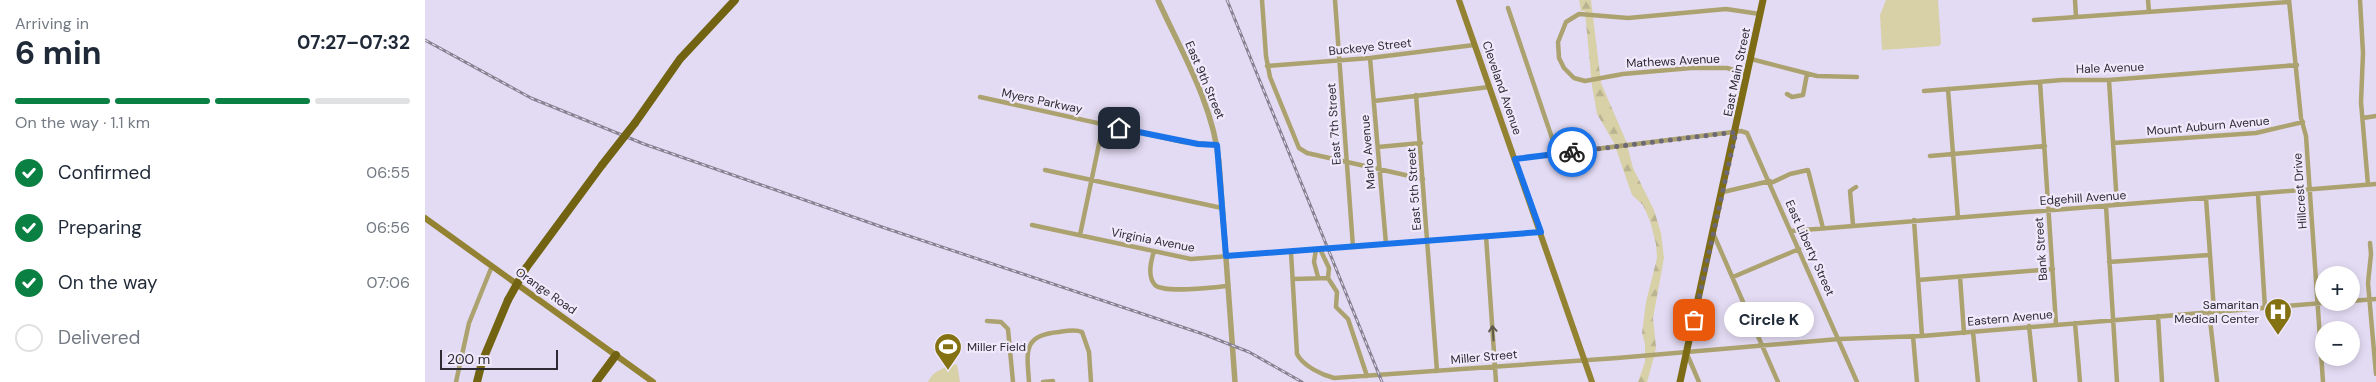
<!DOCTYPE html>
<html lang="en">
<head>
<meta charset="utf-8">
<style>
  :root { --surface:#fff; --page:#f6f6f7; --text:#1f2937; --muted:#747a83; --line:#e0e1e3; --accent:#0b8043 }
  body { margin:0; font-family:"DM Sans",sans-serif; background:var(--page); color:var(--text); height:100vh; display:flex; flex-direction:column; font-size:19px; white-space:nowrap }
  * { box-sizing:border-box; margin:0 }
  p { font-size:16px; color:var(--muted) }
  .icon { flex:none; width:28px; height:28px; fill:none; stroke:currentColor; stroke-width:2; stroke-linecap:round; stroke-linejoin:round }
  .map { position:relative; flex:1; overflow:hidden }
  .drawer { display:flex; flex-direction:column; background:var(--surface); width:425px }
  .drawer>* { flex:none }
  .controls { position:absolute; left:1890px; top:266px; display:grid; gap:10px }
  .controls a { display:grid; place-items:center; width:45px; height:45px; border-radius:50%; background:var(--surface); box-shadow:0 2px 8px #0003; font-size:25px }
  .scale { position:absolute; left:15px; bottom:12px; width:118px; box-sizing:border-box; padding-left:5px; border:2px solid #2d2a33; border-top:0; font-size:14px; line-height:18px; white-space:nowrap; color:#2d2a33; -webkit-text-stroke:4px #f0e9fc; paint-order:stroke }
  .pin { position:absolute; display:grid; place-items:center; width:42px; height:42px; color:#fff; margin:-21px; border-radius:10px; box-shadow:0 2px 8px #0006 }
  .courier { position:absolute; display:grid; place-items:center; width:50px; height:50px; margin:-25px; border:4px solid #1a73e8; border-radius:50%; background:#fff; color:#222; box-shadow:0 1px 6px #0007 }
  .bubble { position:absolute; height:35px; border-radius:18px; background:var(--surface); box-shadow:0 2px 8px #0003; font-size:16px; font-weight:700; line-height:35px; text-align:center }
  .summary em { font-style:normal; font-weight:700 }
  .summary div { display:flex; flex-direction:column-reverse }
  .summary { display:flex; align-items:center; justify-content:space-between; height:85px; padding:0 15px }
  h1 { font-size:32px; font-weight:700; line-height:38px }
  .bar { display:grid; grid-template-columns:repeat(4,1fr); gap:8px 5px; align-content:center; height:60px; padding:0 15px }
  .bar i { height:6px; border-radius:4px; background:var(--line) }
  .bar .on { background:var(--accent) }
  .bar p { grid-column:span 4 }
  ol { padding:0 15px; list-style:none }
  li { display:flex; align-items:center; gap:15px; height:55px }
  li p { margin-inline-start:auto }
  li .icon { padding:5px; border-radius:50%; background:var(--accent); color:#fff; stroke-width:4 }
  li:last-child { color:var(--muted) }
  li i { width:28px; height:28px; border:2px solid var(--line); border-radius:50% }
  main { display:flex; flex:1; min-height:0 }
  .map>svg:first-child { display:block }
  .forest { fill:url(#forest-firs) }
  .pitch { fill:#d8d0a7 }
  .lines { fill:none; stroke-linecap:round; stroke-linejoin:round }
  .minor { stroke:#aca270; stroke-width:4.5 }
  .tertiary { stroke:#aca270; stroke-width:5.5 }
  .secondary { stroke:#938231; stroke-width:6 }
  .primary { stroke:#7d6c15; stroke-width:7 }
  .trunk { stroke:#726312; stroke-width:8 }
  .rail-casing { stroke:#878292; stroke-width:3 }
  .rail { stroke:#f0e9fc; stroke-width:1; stroke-dasharray:4; stroke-linecap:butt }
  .trunk-bridge { stroke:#726312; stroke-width:8 }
  .oneway { stroke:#605a4b }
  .done { stroke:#6d6876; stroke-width:5; stroke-dasharray:0 9 }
  .route { stroke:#1a73e8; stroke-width:6 }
  .labels { text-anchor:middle; stroke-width:4.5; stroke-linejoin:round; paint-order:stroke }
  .street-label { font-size:12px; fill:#2d2a33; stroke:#f0e9fc }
  .poi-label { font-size:12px; fill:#2d2a33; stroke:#f0e9fc; text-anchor:end }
</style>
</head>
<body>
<main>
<section class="drawer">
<div class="summary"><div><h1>6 min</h1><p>Arriving in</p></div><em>07:27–07:32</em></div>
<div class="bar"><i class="on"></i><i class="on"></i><i class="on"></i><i></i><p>On the way · 1.1 km</p></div>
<ol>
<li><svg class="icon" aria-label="check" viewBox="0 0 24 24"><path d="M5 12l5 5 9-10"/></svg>Confirmed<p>06:55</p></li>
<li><svg class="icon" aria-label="check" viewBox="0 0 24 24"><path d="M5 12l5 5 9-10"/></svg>Preparing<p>06:56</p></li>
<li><svg class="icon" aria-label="check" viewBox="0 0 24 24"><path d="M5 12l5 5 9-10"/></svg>On the way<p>07:06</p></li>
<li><i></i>Delivered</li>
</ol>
</section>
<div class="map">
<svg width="1951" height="382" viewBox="0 0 1951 382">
  <defs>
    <pattern id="forest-firs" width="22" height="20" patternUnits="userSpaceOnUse" patternTransform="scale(1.25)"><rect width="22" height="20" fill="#d8d0a7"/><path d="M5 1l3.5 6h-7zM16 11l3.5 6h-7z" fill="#bab390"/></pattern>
  </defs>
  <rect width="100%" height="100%" fill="#e3dbf3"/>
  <path class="forest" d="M1154 0H1166L1176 83 1201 141 1208 168 1229 210 1236 233 1239 258 1228 318 1231 347 1229 357 1222 382H1213L1220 362V344L1217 333 1221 302 1232 258 1231 244 1225 221 1218 205 1207 195 1189 143 1172 114 1167 86 1160 11H1156Z"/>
  <path class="pitch" d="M1461 0H1513L1516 43 1514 46 1457 50 1455 15Z
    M532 364 535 382H503C508 370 521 367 532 364Z"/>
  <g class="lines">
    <path class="minor" d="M837 0 841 56 845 77 874 148 882 153 998 179
      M910 0 928 247
      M1650 0 1651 17
      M1723 0 1724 12
      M1864 0 1876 118 1881 136 1898 382
      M1935 0 1938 53 1936 102 1943 185
      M1083 8 1127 138 1129 154
      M1609 20 1864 2
      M945 58 961 244
      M1326 59 1392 76 1432 77
      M842 66 945 58 1049 45
      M1323 74 1302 68H1266L1198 74 1160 81 1149 78 1139 68 1134 58 1133 42 1141 22 1154 14 1203 18 1301 9 1335 14
      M1684 80 1692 205
      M1615 82 1631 324
      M1523 89 1533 218
      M1499 91 1637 80H1684L1872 65
      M1362 94 1367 97 1378 95 1382 74
      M991 95 1012 371
      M555 97 758 142 792 145
      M949 101 1064 87
      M1938 118 1951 116
      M1688 143 1831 133 1878 122
      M953 147 996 143
      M1505 156 1620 146
      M1090 159 1316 131 1322 133 1432 382
      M620 170 797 208
      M1346 183 1365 174 1383 170 1398 228
      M1298 192 1345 181
      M1833 195 1840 308
      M1781 198 1789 311
      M1681 206 1692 382
      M1489 220 1497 336
      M607 225 766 259 1116 232
      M1428 225 1425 191 1431 187
      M1366 231 1951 184
      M1288 233 1353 382
      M655 235 678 125
      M1061 236 1071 382
      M1945 243 1946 254 1943 283 1951 374
      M891 249 889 262 893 277
      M895 249 904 268 903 278 912 292 911 307 923 319 942 376
      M729 251C726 261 722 276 730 285 740 294 789 287 803 286
      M866 252 872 354C878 366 897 375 909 378L1192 358 1414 339 1497 336 1910 302
      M1684 262 1784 255
      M1308 277 1374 249
      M1535 277 1539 333
      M868 279 903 278
      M1493 280 1628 269
      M1926 301 1951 299
      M1784 311 1792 381
      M1733 316 1737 382
      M562 321 576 322 583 329 588 382
      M1650 323 1655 382
      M1604 326 1610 382
      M1548 332 1553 382
      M1488 336 1492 382
      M1262 354 1274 382
      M31 382 44 323 67 266
      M604 382C602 352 597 335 634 332 641 331 650 329 657 332L664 352 666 382
      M618 382 628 381"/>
    <path class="tertiary" d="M733 0C757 53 788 104 794 162L810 382"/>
    <path class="secondary" d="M1034 0 1167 382
      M0 218 228 382"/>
    <path class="primary" d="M1255 382 1338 0"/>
    <path class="trunk" d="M210 123 255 59 310 0
      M101 268 177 165
      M52 382 57 362 83 300
      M171 382 191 355"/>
    <defs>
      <path id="rail" d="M802 0 957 382
        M0 40 106 98 219 144 457 227 778 334 824 352 877 382"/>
    </defs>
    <use href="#rail" class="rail-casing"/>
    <use href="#rail" class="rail"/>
    <path class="trunk-bridge" d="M177 165 210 123
      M83 300 101 268"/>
  </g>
  <defs><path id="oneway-shaft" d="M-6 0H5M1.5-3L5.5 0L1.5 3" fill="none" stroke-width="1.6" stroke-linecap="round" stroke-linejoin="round" transform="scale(1.25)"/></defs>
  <use class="oneway" href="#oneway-shaft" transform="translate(1068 333) rotate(-94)"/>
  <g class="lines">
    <path class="done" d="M1147 152 1311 132 1269 320"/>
    <path class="route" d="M694 128 773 144 792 145 801 256 1116 232 1090 159 1147 152"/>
  </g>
  <defs>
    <symbol id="hospital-pin" viewBox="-11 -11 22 30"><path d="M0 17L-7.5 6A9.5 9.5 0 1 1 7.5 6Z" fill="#837112" stroke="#f0e9fc"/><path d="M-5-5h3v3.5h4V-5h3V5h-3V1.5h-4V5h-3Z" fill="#fff"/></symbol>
    <symbol id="stadium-pin" viewBox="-11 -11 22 30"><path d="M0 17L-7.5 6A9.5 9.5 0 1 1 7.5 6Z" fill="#837112" stroke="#f0e9fc"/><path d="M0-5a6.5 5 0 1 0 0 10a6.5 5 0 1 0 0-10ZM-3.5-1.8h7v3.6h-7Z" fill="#fff"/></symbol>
  </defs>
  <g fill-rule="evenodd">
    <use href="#hospital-pin" x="1837" y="296" width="32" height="43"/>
    <use href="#stadium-pin" x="507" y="331" width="32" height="43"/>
  </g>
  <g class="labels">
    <g class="street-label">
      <text transform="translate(945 47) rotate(-6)" y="4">Buckeye Street</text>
      <text transform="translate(1248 61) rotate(-3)" y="4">Mathews Avenue</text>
      <text transform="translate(1685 68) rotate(-2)" y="4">Hale Avenue</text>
      <text transform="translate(1312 72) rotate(-78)" y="4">East Main Street</text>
      <text transform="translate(780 80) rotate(67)" y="4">East 9th Street</text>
      <text transform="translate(1077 88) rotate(71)" y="4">Cleveland Avenue</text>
      <text transform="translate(617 101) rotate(12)" y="4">Myers Parkway</text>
      <text transform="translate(909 124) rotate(-94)" y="4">East 7th Street</text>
      <text transform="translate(1783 126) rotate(-5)" y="4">Mount Auburn Avenue</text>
      <text transform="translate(943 152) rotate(-95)" y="4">Marlo Avenue</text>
      <text transform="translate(989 189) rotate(-94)" y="4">East 5th Street</text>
      <text transform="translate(1875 191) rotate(-94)" y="4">Hillcrest Drive</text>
      <text transform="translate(1658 198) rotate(-4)" y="4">Edgehill Avenue</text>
      <text transform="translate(728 240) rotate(11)" y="4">Virginia Avenue</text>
      <text transform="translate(1385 248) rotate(66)" y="4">East Liberty Street</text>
      <text transform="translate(1616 249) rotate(-94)" y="4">Bank Street</text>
      <text transform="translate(121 291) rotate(35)" y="4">Orange Road</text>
      <text transform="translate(1585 318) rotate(-5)" y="4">Eastern Avenue</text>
      <text transform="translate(1059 357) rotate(-5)" y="4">Miller Street</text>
    </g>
    <g class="poi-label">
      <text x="1834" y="309">Samaritan<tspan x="1834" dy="14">Medical Center</tspan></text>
      <text x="542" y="351" text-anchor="start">Miller Field</text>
    </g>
  </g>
</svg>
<div class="controls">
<a>+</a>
<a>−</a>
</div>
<div class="scale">200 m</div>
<div class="pin" style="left:1269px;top:320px;background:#ea580c"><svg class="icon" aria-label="bag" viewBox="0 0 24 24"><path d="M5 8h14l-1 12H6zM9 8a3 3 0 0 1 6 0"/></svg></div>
<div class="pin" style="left:694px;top:128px;background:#1f2937"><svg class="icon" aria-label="home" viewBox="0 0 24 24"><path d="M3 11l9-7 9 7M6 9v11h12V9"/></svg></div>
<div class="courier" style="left:1147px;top:152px"><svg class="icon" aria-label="bike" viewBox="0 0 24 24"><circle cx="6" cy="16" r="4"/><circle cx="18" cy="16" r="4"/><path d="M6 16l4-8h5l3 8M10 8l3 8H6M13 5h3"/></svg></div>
<div class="bubble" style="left:1299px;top:302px;width:90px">Circle K</div>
</div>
</main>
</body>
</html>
